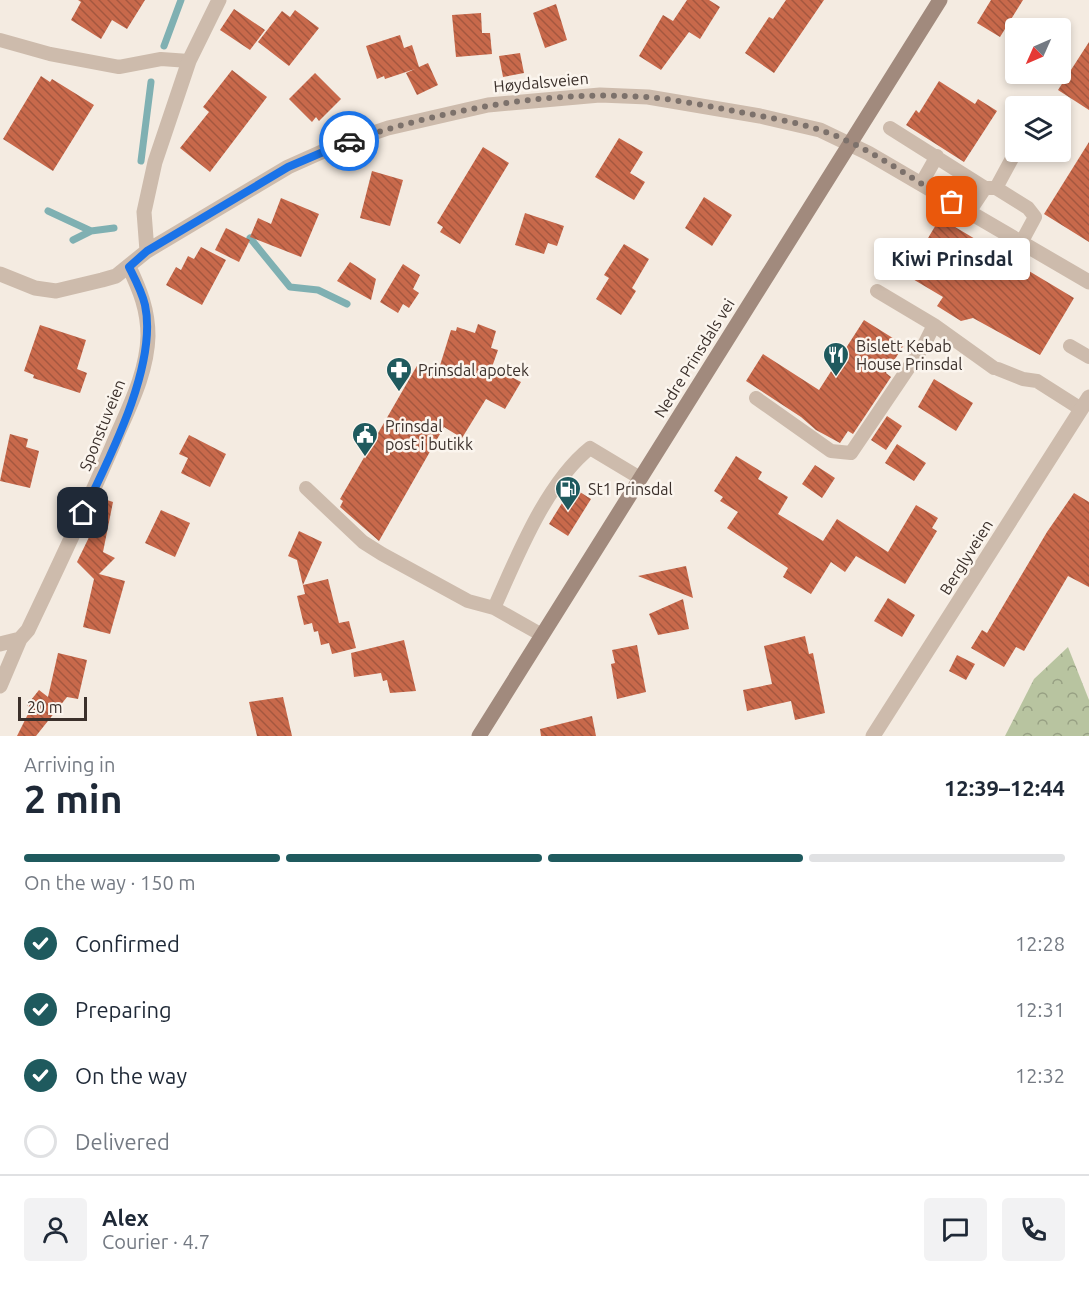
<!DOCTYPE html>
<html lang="en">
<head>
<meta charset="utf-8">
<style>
  :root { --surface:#fff; --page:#f2f2f3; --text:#1f2937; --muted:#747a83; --line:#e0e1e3; --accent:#1f5a5e }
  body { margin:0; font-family:Ubuntu,sans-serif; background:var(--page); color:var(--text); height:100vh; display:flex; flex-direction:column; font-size:22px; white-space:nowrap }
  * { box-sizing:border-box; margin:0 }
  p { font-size:20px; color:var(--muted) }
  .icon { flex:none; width:33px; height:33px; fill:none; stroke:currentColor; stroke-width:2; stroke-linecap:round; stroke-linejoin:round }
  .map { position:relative; height:736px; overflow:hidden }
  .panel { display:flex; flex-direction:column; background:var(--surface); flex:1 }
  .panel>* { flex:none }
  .needle { width:39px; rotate:225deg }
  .tools { position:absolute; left:1005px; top:18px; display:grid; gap:12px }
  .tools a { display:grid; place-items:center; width:66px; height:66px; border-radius:6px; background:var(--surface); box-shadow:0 3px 9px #0003; font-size:30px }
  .scale { position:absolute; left:18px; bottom:15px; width:69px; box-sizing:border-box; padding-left:6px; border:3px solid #3b302b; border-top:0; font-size:16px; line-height:21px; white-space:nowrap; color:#3b302b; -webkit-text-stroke:4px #fbf5ee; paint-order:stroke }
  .pin { position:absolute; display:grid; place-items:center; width:51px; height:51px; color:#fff; margin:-26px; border-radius:12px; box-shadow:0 3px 9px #0006 }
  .courier { position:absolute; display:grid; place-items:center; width:60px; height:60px; margin:-30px; border:4px solid #1a73e8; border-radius:50%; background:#fff; color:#222; box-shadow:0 2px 8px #0007 }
  .bubble { position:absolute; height:42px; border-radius:6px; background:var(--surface); box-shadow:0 3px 9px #0003; font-size:20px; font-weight:600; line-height:42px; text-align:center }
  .summary em { font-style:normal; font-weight:600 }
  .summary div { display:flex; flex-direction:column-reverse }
  .summary { display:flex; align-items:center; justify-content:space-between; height:102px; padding:0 24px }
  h1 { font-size:39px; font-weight:600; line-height:45px }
  .bar { display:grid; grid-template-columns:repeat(4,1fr); gap:9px 6px; align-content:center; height:72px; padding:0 24px }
  .bar i { height:8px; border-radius:4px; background:var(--line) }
  .bar .on { background:var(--accent) }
  .bar p { grid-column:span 4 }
  .line { display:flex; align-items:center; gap:15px; padding:0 24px; border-top:2px solid var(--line) }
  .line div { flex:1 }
  .round { display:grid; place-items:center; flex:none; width:63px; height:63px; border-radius:6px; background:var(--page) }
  ol { padding:0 24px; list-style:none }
  li { display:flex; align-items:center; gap:18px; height:66px }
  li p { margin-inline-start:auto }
  li .icon { padding:6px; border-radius:50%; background:var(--accent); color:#fff; stroke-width:4 }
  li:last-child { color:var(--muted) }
  li i { width:33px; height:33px; border:3px solid var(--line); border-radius:50% }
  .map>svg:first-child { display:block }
  .forest { fill:url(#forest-crowns) }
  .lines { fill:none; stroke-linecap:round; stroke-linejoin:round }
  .stream { stroke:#7fb0b2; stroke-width:7 }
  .building { fill:url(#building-back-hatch) }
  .lane { stroke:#cdbbac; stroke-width:14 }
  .street { stroke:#cdbbac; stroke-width:15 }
  .secondary { stroke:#a18a7d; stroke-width:15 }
  .done { stroke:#7c716b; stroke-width:6; stroke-dasharray:0 10.8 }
  .route { stroke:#1a73e8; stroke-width:8 }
  .labels { text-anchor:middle; stroke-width:5; stroke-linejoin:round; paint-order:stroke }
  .street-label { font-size:16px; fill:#3b302b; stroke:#fbf5ee }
  .poi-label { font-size:16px; fill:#3b302b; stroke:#fbf5ee; text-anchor:start }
</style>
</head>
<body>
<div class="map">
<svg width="1089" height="736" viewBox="0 0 1089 736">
  <defs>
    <pattern id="forest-crowns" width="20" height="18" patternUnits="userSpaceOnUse" patternTransform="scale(1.5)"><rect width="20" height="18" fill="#b8c4a0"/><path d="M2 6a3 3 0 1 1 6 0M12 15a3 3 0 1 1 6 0" fill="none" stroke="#97a083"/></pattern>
    <pattern id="building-back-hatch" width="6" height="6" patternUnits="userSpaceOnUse" patternTransform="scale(1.5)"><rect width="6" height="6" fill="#c8694b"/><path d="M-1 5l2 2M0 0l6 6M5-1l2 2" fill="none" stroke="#a4573f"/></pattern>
  </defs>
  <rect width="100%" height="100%" fill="#f4ebe1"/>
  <path class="forest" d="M1068 647 1089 700V736H1005L1034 679Z"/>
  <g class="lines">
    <path class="stream" d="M164 46 181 0
      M141 161 151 82
      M48 211 91 231 114 228
      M250 238 290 287 318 290 347 304
      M73 240 91 231"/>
  </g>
  <path class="building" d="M78 0H145L127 29 112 20 101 39 71 20 81 2Z
    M687 0H709L720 7 700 39 689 32 661 70 639 56 663 15 673 21Z
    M786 0H824L774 73 745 53 769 17 773 19Z
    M991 0H1023L1000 37 977 23Z
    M556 4 567 40 545 48 533 13Z
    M234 9 265 30 250 50 220 30Z
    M295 10 319 28 289 66 258 42 282 11 290 17Z
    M481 13 482 33H490L492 54 456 57 452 15Z
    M400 35 404 48 412 45 419 67 428 63 438 85 417 95 406 73 415 69 385 79 384 76 377 79 366 46Z
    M1089 42V110L1058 90Z
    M520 53 524 73 503 77 499 56Z
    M232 70 267 97 210 172 180 148 209 112 203 107Z
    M315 73 341 99 319 121 316 117 312 122 289 99Z
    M41 76 50 82 52 79 94 105 53 171 3 139Z
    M939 81 975 104 978 99 997 111 964 162 906 125 916 110 919 113Z
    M619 138 643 152 630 173 645 182 634 200 595 177Z
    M1089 142V242L1044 214Z
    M483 147 509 163 460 244 440 232 443 227 437 223Z
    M372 171 403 180 390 226 360 218Z
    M704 197 732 215 712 246 685 228Z
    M281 198 319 214 301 257 250 237 258 218 271 224Z
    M525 213 564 226 557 246 548 243 544 254 515 245Z
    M940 218 1074 298 1040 355 973 318 961 321 937 306 943 297 906 275Z
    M226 228 250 240 239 262 215 250Z
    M624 244 649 259 632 288 636 291 621 315 596 299 609 278 604 275Z
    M201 247 226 260 202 305 166 285 176 267 181 270 188 256 194 259Z
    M350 262 376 279 371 300 337 281Z
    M403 264 420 275 413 289 419 293 409 308 403 304 398 313 380 302Z
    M864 320 904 345 886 373 891 377 853 434 848 431 840 443 816 430 801 417 746 381 763 354 819 390Z
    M478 324 496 331 491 348 498 350 492 367 521 382 505 409 486 399 462 438 444 427 379 541 340 507 343 501 340 499 418 364 437 375 451 330 456 331 457 327 475 333Z
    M40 325 86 340 77 369 87 373 80 393 33 378 34 375 24 371Z
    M934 379 973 403 956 431 918 407Z
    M887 416 902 426 886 450 871 440Z
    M10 434 28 439 26 447 39 451 30 488 0 481Z
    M189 435 226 454 210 487 181 473 188 458 179 454Z
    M897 444 926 463 914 481 885 463Z
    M736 456 762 472 758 479 788 497 778 514 823 541 837 519 888 552 916 505 938 518 932 528 937 531 905 584 856 556 845 572 831 562 811 594 783 577 788 568 727 528 738 512 720 501 723 497 714 491Z
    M815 465 835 478 822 498 802 484Z
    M572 487 591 499 568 536 549 524Z
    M1074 493 1089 502V587L1068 576 1024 651 1016 647 1004 667 971 648 982 630 987 633 1047 532Z
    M107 500 113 502 103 552 115 558 99 574 125 581 110 634 83 627 94 579 77 562Z
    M161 510 190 523 175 557 145 543Z
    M299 531 322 542 303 585 328 579 339 623 349 621 356 648 332 654 329 643 321 645 318 631 314 632 312 623 304 625 297 596 305 594 297 560 288 556Z
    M686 566 693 598 638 576Z
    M888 598 915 615 902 637 874 621Z
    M683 599 689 629 658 635 649 614Z
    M805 636 809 654 813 653 825 713 795 720 791 701 747 711 743 690 772 684 764 646Z
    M404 640 416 691 390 693 387 680 383 681 381 673 354 677 351 653Z
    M637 645 646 692 617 699 611 664 615 663 612 650Z
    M58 653 87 660 78 699 67 697 36 736H17L31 708 27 705 39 690 48 697Z
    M957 655 975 664 966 680 949 671Z
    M283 697 292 736H257L249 702Z
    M592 716 596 736H541L540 729Z"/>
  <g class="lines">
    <path class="lane" d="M0 40 50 54 119 67 161 59 189 61
      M890 128 985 188H996
      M1016 151 996 188 1028 208 1035 217 1021 243
      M921 184 937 156
      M969 212 985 188
      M877 291 934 325 994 368
      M1070 346 1089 357
      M998 369 1023 379 1037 381 1081 409
      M756 398 831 451 851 453 924 345 934 325
      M306 488 363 542 382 554 468 601 494 608 542 635
      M494 608C517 557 546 483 590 448L640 478"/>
    <path class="street" d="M147 251 144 212 155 162 189 61 219 0
      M0 274 35 288 56 291 102 280 116 276 147 251 288 167 335 146 388 128 488 105 600 95 648 97 760 116 820 130 868 153 1089 282
      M0 644 20 639
      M0 686 20 639 28 630C58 567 88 504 115 440 129 407 147 373 148 336 148 310 140 290 129 267
      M873 736 1089 397"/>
    <path class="secondary" d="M479 736 940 0"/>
  </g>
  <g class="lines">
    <path class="done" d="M349 141C445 110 544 90 645 97 675 99 706 106 735 111 763 117 793 121 820 130 866 145 910 178 952 202"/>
    <path class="route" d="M83 513C109 459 158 365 145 305 142 292 135 279 129 267L147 251 288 167 349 141"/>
  </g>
  <defs>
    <symbol id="restaurant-pin" viewBox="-11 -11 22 30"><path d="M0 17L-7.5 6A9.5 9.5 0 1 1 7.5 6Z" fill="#1f5a5e" stroke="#fbf5ee"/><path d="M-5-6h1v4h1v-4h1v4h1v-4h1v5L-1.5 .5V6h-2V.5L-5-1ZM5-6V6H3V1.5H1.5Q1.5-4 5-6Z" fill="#fff"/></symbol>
    <symbol id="pharmacy-pin" viewBox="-11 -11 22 30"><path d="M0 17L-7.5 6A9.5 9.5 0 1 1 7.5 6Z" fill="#1f5a5e" stroke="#fbf5ee"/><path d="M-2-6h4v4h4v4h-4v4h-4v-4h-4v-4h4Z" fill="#fff"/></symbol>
    <symbol id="civic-pin" viewBox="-11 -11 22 30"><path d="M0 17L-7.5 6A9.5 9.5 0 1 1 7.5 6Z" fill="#1f5a5e" stroke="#fbf5ee"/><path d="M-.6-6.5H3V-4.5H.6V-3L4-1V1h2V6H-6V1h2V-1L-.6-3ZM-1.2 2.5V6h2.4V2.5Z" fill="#fff"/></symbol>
    <symbol id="fuel-pin" viewBox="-11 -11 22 30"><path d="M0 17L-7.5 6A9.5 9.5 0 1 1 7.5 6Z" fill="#1f5a5e" stroke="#fbf5ee"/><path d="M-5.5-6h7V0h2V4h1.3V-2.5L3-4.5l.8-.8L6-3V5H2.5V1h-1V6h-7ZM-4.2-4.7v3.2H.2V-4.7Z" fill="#fff"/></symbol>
  </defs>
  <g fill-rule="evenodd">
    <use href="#restaurant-pin" x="821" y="340" width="30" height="40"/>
    <use href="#pharmacy-pin" x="384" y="355" width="30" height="40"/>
    <use href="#civic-pin" x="350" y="420" width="30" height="40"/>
    <use href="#fuel-pin" x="553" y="474" width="30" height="40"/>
  </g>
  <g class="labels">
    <g class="street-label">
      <text transform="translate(541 82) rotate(-5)" y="6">Høydalsveien</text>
      <text transform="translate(694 358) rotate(-58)" y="6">Nedre Prinsdals vei</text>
      <text transform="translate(102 425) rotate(-68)" y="6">Sponstuveien</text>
      <text transform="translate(966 557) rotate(-58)" y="6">Berglyveien</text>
    </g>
    <g class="poi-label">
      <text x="856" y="352">Bislett Kebab<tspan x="856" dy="18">House Prinsdal</tspan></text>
      <text x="418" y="376">Prinsdal apotek</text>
      <text x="385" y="432">Prinsdal<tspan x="385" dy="18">post i butikk</tspan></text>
      <text x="588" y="495">St1 Prinsdal</text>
    </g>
  </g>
</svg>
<div class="tools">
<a><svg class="needle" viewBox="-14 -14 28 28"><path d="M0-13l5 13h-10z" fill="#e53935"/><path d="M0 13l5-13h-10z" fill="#747a83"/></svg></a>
<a><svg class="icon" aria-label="layers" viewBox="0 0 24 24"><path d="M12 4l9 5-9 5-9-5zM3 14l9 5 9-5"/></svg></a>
</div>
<div class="scale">20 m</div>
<div class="pin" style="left:952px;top:202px;background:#ea580c"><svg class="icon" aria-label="bag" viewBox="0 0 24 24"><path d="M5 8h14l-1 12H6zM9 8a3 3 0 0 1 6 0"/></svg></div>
<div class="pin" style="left:83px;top:513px;background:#1f2937"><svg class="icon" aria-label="home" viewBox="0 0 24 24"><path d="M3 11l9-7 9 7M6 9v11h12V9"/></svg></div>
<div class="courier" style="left:349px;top:141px"><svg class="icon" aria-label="car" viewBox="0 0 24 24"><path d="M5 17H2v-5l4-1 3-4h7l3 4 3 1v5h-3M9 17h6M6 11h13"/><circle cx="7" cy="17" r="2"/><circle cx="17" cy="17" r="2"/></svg></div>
<div class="bubble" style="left:874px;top:238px;width:156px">Kiwi Prinsdal</div>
</div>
<section class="panel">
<div class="summary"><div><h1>2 min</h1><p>Arriving in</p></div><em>12:39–12:44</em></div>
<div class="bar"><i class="on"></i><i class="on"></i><i class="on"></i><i></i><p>On the way · 150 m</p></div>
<ol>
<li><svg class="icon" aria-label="check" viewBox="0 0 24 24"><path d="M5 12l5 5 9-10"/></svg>Confirmed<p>12:28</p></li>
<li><svg class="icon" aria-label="check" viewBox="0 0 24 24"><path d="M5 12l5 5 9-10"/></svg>Preparing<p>12:31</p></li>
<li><svg class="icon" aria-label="check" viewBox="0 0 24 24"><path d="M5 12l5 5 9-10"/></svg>On the way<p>12:32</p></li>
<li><i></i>Delivered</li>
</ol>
<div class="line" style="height:108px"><a class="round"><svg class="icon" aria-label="person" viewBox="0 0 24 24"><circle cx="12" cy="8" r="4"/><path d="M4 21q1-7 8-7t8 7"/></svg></a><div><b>Alex</b><p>Courier · 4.7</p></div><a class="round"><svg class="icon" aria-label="chat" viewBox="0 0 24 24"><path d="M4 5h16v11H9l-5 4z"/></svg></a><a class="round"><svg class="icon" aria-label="phone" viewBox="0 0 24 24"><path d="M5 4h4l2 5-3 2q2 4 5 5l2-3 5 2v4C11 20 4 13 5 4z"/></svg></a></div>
</section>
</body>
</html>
